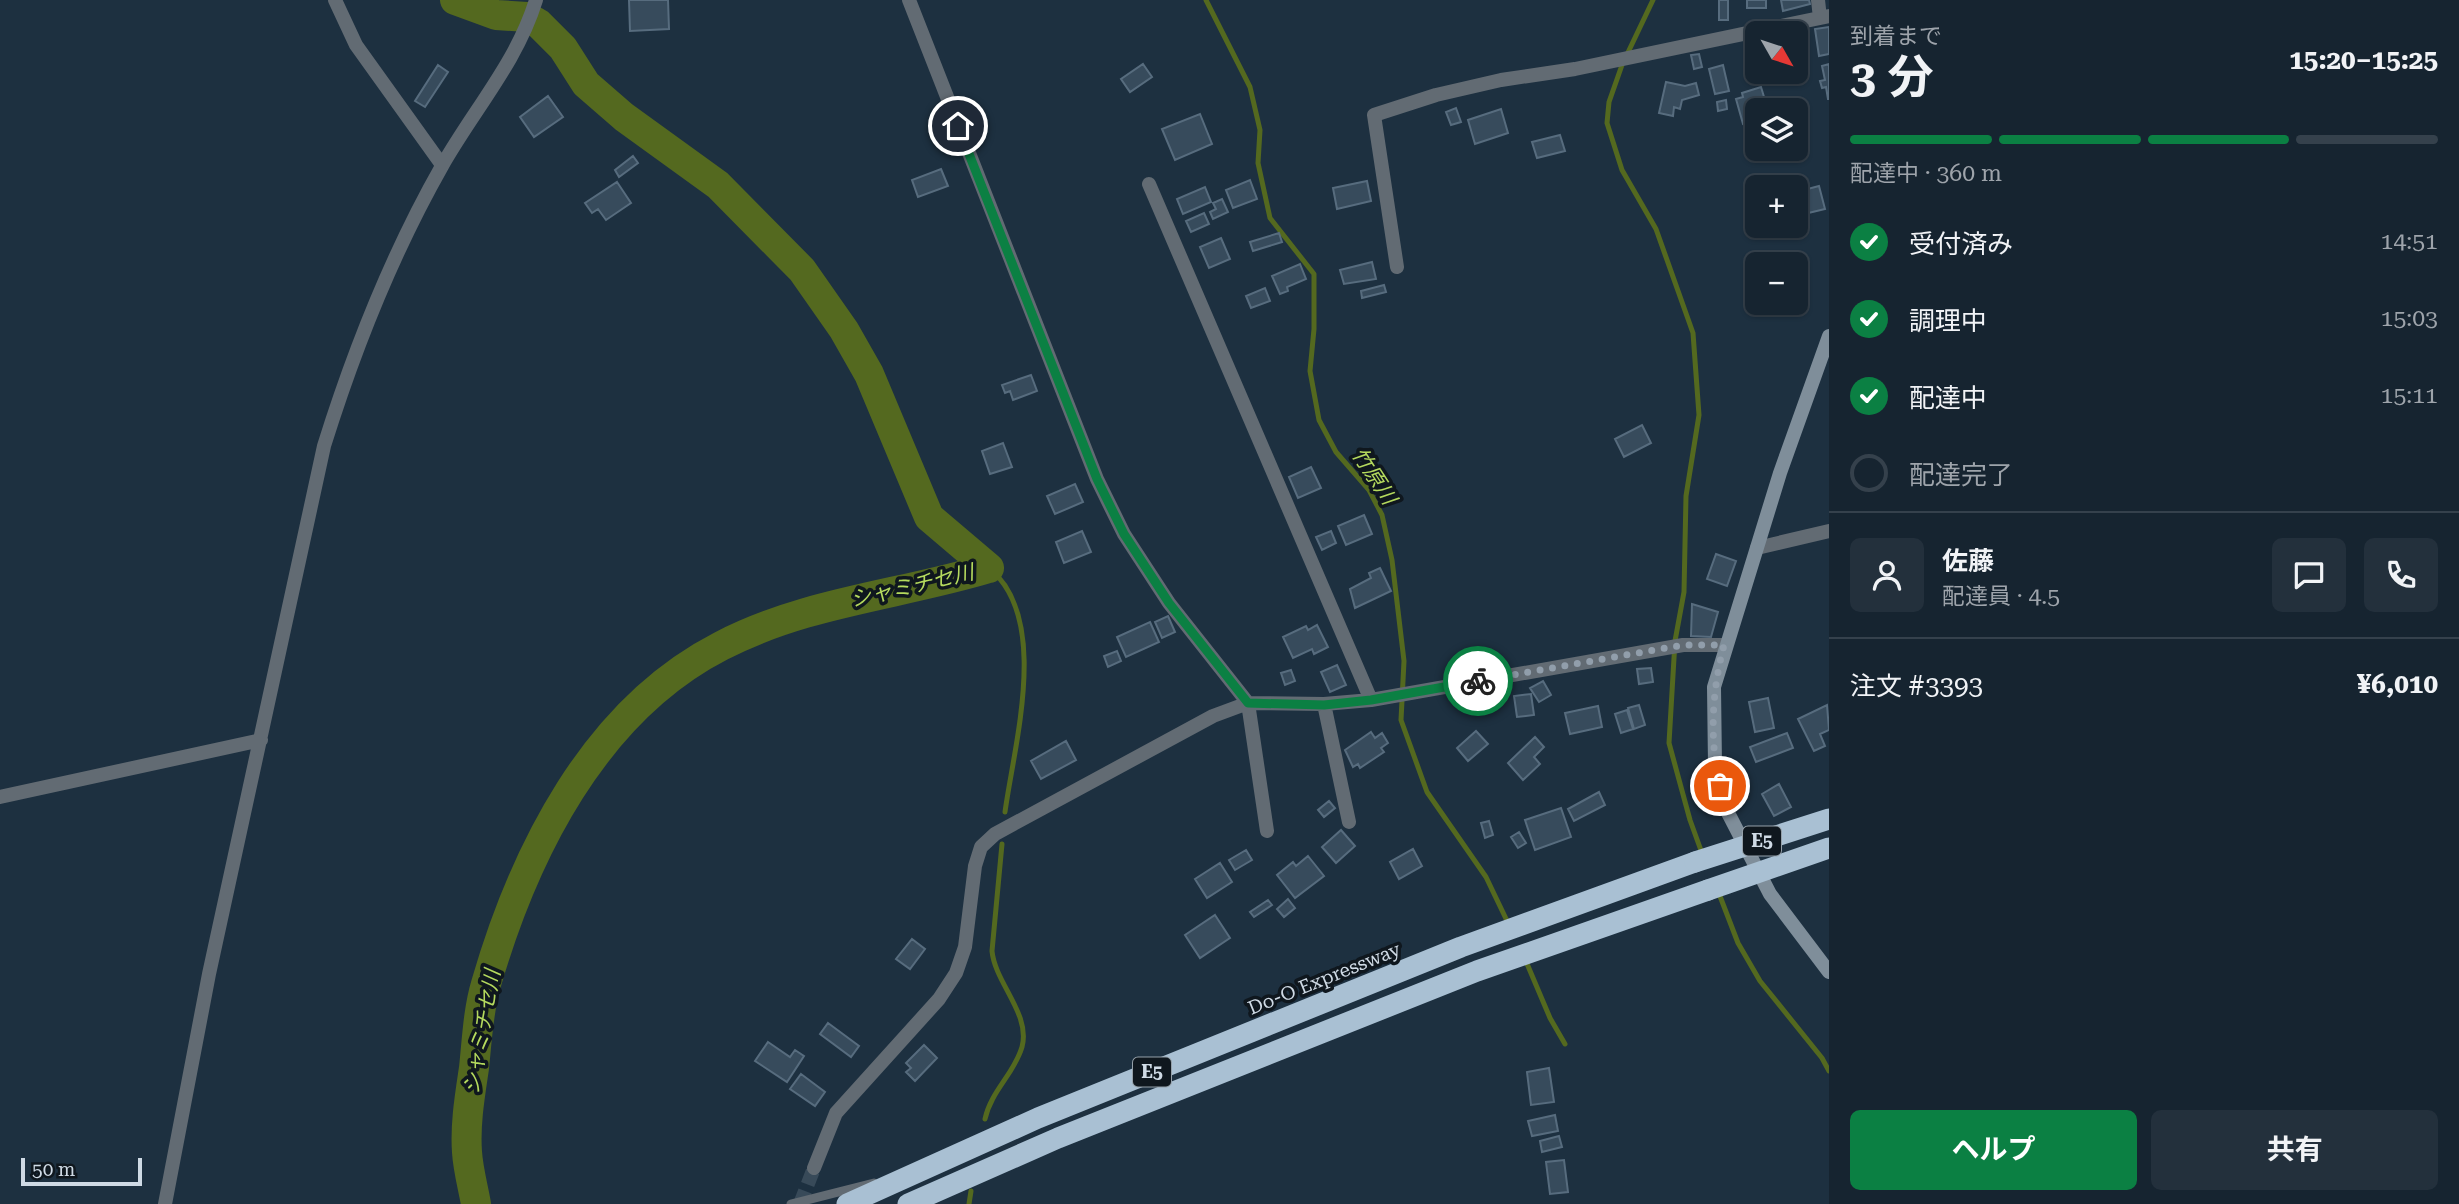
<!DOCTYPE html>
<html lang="ja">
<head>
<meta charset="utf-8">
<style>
  :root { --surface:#162430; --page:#23303c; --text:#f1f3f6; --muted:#9ea4ab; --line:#35414c; --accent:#0b8043 }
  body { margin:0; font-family:"Roboto Serif","Noto Sans JP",serif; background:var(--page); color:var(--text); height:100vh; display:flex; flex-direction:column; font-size:26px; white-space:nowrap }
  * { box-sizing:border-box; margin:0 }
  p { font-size:23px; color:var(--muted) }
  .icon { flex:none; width:38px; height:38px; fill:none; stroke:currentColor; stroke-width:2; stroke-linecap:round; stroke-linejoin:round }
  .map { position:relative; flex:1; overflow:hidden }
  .panel { display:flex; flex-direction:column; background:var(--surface); width:630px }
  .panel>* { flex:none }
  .needle { width:46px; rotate:129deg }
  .controls { position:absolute; left:1745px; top:21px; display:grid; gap:14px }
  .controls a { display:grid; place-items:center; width:63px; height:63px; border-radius:10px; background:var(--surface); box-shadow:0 2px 5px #0004,0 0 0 2px var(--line); font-size:35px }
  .scale { position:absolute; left:21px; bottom:18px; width:121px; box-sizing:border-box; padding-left:7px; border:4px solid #cfdae5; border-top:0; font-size:19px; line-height:24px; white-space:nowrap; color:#cfdae5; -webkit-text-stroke:5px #0f171e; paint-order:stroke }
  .pin { position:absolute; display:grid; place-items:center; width:60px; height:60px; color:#fff; margin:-30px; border:4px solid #fff; border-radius:50%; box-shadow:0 2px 7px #0007 }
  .courier { position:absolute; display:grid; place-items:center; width:70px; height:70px; margin:-35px; border:5px solid #0b8043; border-radius:50%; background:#fff; color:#222; box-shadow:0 2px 9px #0007 }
  .headline em { font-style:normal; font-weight:700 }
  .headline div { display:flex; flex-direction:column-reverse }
  .headline { display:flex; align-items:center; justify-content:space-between; height:119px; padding:0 21px }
  h1 { font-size:46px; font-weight:700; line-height:52px }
  .bar { display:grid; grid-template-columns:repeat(4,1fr); gap:10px 7px; align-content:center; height:84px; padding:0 21px }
  .bar i { height:9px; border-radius:5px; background:var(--line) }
  .bar .selected { background:var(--accent) }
  .bar p { grid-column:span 4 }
  .line { display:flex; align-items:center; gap:18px; padding:0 21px; border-top:2px solid var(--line) }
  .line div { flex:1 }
  .round { display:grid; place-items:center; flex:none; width:74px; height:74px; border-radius:10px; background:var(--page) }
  ol { padding:0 21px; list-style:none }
  li { display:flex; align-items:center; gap:21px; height:77px }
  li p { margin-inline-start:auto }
  li .icon { padding:7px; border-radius:50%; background:var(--accent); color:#fff; stroke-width:4 }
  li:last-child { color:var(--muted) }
  li i { width:38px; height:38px; border:4px solid var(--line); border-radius:50% }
  .button { display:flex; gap:14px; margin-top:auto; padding:14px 21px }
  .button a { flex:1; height:80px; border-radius:10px; background:var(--accent); color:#fff; font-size:28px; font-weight:700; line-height:80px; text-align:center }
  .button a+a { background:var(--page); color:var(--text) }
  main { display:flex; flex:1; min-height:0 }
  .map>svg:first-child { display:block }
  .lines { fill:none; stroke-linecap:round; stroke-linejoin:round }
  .stream { stroke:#54691f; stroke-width:5 }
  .river { stroke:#54691f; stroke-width:30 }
  .building { fill:#374b5c; stroke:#576c7e; stroke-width:2 }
  .street-tunnel { stroke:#384a59; stroke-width:14; stroke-dasharray:14 7; stroke-linecap:butt }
  .lane { stroke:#626b73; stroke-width:9 }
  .street { stroke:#626b73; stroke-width:14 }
  .secondary { stroke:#7f8e9a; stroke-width:14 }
  .highway { stroke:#a9c0d3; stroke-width:21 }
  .highway-bridge { stroke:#a9c0d3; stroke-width:21 }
  .done { stroke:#919eab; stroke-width:7; stroke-dasharray:0 12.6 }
  .route { stroke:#0b8043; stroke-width:9 }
  .labels { text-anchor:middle; stroke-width:7; stroke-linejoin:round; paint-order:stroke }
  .shield { fill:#0f171e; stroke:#95a0a9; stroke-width:2 }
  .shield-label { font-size:18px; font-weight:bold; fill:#cfdae5 }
  .street-label { font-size:19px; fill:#cfdae5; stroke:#0f171e }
  .water-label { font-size:21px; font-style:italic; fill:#b5da5e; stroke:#0f171e }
</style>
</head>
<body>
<main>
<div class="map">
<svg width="1829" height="1204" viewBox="0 0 1829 1204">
  <rect width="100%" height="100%" fill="#1d3040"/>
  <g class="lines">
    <path class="stream" d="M1206 0 1250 87 1260 130 1258 163 1270 218 1314 274V329L1310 371 1319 420 1336 452 1369 490 1382 515 1392 560 1404 661 1401 720 1427 792 1486 877 1509 925
      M1653 0 1622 65 1609 102 1607 123 1622 170 1656 229 1693 333 1699 415 1686 496 1684 592 1675 641 1669 743 1690 820 1703 856
      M989 568C1051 618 1014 745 1005 812
      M1718 891 1738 943 1760 981 1822 1058 1829 1071
      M1525 959 1550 1018 1565 1044
      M985 1119C991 1091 1014 1074 1022 1047 1031 1014 995 983 992 951L1002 844
      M969 1204 971 1191"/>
    <path class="river" d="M455 0 496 15 527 17 539 24 563 48 586 84 624 117 718 185 802 270 844 330 869 374 929 517 989 568
      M476 1204C473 1187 468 1169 467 1152 465 1124 470 1095 474 1068 477 1040 478 1011 486 984 524 853 594 711 721 646 805 602 900 595 989 568"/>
  </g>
  <path class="building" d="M629 0H668L669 29 630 31Z
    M1719 0H1728V20H1719Z
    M1747 0H1766V8H1747Z
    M1781 0H1809L1810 4 1783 11Z
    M1829 27V54L1819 56 1815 29Z
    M1802 43 1804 54 1796 56V44Z
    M1699 54 1702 67 1694 69 1691 55Z
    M1143 64 1152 77 1130 92 1121 79Z
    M1829 64V99H1828L1826 87 1822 88 1820 81 1825 80 1822 66Z
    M438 65 448 72 425 107 415 101Z
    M1723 65 1729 91 1715 94 1709 69Z
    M1666 82 1685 86 1696 83 1699 95 1682 100 1680 109 1674 107 1673 116 1659 113Z
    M1761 87 1768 110H1757L1751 114 1753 120 1743 124 1736 99 1743 97 1742 93Z
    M548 96 563 117 534 137 520 117Z
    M1726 100 1727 109 1718 111 1717 102Z
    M1456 108 1461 122 1451 125 1446 112Z
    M1501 109 1508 133 1475 144 1468 120Z
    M1200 114 1212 144 1175 160 1162 129Z
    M1560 135 1565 151 1537 158 1532 142Z
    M633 156 638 163 619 177 615 170Z
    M941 169 948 186 918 197 912 180Z
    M1250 180 1257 199 1233 208 1226 190Z
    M1367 181 1371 201 1337 209 1333 188Z
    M617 182 631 203 606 220 598 209 592 213 585 203Z
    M1819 186 1825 209 1796 216V192Z
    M1205 187 1211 202 1183 214 1177 199Z
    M1222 199 1228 212 1213 219 1210 212 1216 209 1213 203Z
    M1204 213 1209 224 1191 232 1186 221Z
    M1279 233 1282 242 1253 251 1250 242Z
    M1221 238 1230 259 1209 268 1200 247Z
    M1372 262 1376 279 1344 284 1340 270Z
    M1300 264 1306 279 1287 287 1288 291 1280 294 1272 276Z
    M1384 285 1386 292 1362 298 1361 291Z
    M1265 288 1270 301 1251 308 1246 296Z
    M1031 375 1037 391 1013 400 1010 391 1005 393 1002 385Z
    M1642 425 1651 443 1624 457 1615 439Z
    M1003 443 1012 467 990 474 982 451Z
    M1311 467 1321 488 1298 498 1289 477Z
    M1075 484 1083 502 1055 514 1047 496Z
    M1364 515 1372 534 1346 545 1338 526Z
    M1082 531 1091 552 1064 563 1056 542Z
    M1331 531 1336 543 1322 550 1316 537Z
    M1716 554 1736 561 1727 586 1707 579Z
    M1380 568 1391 591 1355 608 1350 589 1371 578 1369 573Z
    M1692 604 1718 612 1711 637 1691 636Z
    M1168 616 1175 632 1162 638 1155 622Z
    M1150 622 1159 642 1126 657 1117 637Z
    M1317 625 1328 647 1314 654 1312 649 1293 658 1283 637 1306 626 1308 630Z
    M1117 651 1121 661 1108 667 1104 656Z
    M1337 665 1346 685 1330 692 1321 672Z
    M1651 668 1653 682 1639 684 1637 669Z
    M1291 670 1295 681 1285 685 1281 673Z
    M1543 681 1551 695 1539 702 1530 688Z
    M1531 694 1534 715 1517 717 1514 696Z
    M1768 698 1774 728 1755 732 1749 702Z
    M1639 705 1645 725 1634 729 1628 708Z
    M1827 705 1829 730 1820 734 1825 746 1814 751 1798 719Z
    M1598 706 1602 727 1570 734 1565 713Z
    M1627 710 1633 729 1621 733 1615 714Z
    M1476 731 1488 744 1468 761 1457 748Z
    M1371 732 1375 738 1382 733 1388 743 1381 748 1384 752 1360 768 1358 764 1353 767 1345 750Z
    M1787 733 1793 748 1756 762 1750 747Z
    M1535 737 1544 747 1534 757 1540 764 1523 780 1508 763Z
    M1066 741 1076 760 1041 779 1031 761Z
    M1779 784 1791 807 1774 816 1762 794Z
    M1599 792 1605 805 1574 821 1568 809Z
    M1329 801 1335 808 1324 817 1318 810Z
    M1561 808 1571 837 1535 850 1525 820Z
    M1489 821 1493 835 1485 838 1481 823Z
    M1341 830 1355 846 1336 863 1322 847Z
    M1519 832 1526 843 1518 848 1511 837Z
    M1413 849 1422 866 1399 879 1390 862Z
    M1246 850 1252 860 1235 870 1229 860Z
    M1308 856 1324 876 1295 898 1277 875 1293 862 1296 866Z
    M1220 863 1232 882 1207 898 1195 879Z
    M1288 899 1295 908 1284 917 1277 909Z
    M1268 900 1272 905 1254 917 1250 912Z
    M1215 915 1230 938 1200 958 1185 935Z
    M912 939 925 949 910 969 896 959Z
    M828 1023 859 1046 851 1057 820 1034Z
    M768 1042 790 1057 795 1050 804 1056 787 1082 755 1061Z
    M924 1045 937 1058 915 1081 906 1072 911 1068 906 1063Z
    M1549 1068 1554 1102 1531 1105 1527 1072Z
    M801 1074 825 1092 815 1106 790 1089Z
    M1555 1115 1558 1131 1532 1136 1528 1121Z
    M1559 1136 1562 1147 1542 1152 1540 1141Z
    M1564 1160 1568 1192 1550 1194 1546 1162Z"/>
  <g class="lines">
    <path class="street-tunnel" d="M800 1204 814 1168"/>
    <path class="lane" d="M791 1204 874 1183"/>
    <path class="street" d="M335 0 356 45 442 165
      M909 0 1097 479 1124 534 1169 603 1248 703 1267 831
      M1818 0 1820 18
      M1149 184 1371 700
      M1397 267 1374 115 1436 95 1501 80 1575 69 1829 16
      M1757 548 1829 531
      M1324 704 1349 822
      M0 797 261 740
      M814 1168 836 1113 939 999 956 973 965 947 975 866 981 847 995 834 1213 716 1248 703 1324 704 1371 700 1683 645H1724
      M165 1204 209 974 324 446C354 350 392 254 442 166 473 111 517 62 536 0"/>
    <path class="secondary" d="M1829 336 1780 473 1714 687 1715 765 1725 807 1770 894 1829 972"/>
    <path class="highway" d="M847 1204 1038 1118 1461 947 1695 862
      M908 1204 1058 1138 1477 971 1708 890"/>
    <path class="highway-bridge" d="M1695 862 1829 819
      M1708 890 1829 848"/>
  </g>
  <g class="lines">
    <path class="done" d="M1478 681 1683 645H1724C1712 691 1709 739 1720 786"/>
    <path class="route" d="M958 126 1097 479 1124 534 1169 603 1248 703 1324 705 1371 700 1478 681"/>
  </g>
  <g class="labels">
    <g class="shield">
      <rect x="1743" y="826.5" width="38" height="29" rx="5"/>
      <rect x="1133" y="1057.5" width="38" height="29" rx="5"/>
    </g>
    <g class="shield-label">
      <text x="1762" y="847">E5</text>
      <text x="1152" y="1078">E5</text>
    </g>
    <g class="street-label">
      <text transform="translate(1324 978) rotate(-22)" y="7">Do-O Expressway</text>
    </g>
    <g class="water-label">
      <text transform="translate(1374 476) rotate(57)" y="7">竹原川</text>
      <text transform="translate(912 586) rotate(-13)" y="7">シャミチセ川</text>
      <text transform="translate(482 1032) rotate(-80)" y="7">シャミチセ川</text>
    </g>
  </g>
</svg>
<div class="controls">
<a><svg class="needle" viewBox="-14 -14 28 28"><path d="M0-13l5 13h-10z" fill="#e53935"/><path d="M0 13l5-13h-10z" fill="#9ea4ab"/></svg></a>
<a><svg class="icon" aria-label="layers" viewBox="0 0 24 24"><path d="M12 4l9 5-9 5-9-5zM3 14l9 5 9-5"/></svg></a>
<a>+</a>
<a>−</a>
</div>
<div class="scale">50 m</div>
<div class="pin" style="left:1720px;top:786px;background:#ea580c"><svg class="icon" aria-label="bag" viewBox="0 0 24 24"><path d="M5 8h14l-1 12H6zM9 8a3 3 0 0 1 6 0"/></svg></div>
<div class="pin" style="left:958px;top:126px;background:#1f2937"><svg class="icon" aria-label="home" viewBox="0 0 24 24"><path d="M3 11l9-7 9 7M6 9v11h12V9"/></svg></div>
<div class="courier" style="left:1478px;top:681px"><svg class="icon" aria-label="bike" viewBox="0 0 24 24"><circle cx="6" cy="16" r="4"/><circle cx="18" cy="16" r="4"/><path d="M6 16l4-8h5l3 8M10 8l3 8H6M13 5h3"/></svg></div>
</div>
<section class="panel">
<div class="headline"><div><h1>3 分</h1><p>到着まで</p></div><em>15:20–15:25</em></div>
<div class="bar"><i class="selected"></i><i class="selected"></i><i class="selected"></i><i></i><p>配達中 · 360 m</p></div>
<ol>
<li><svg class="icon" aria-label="check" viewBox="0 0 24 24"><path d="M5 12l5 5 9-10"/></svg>受付済み<p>14:51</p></li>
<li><svg class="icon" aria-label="check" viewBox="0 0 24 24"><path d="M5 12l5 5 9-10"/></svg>調理中<p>15:03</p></li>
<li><svg class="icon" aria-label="check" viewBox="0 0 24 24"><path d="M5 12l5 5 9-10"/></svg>配達中<p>15:11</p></li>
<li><i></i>配達完了</li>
</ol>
<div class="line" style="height:126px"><a class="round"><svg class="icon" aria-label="person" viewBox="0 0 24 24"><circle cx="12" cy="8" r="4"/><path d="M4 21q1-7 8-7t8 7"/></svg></a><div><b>佐藤</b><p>配達員 · 4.5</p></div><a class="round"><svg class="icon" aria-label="chat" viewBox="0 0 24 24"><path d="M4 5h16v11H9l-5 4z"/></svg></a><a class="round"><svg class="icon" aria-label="phone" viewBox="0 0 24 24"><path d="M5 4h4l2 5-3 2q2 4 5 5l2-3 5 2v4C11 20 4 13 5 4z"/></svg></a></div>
<div class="line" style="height:91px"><div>注文 #3393</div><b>¥6,010</b></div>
<div class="button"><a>ヘルプ</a><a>共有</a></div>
</section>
</main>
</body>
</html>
